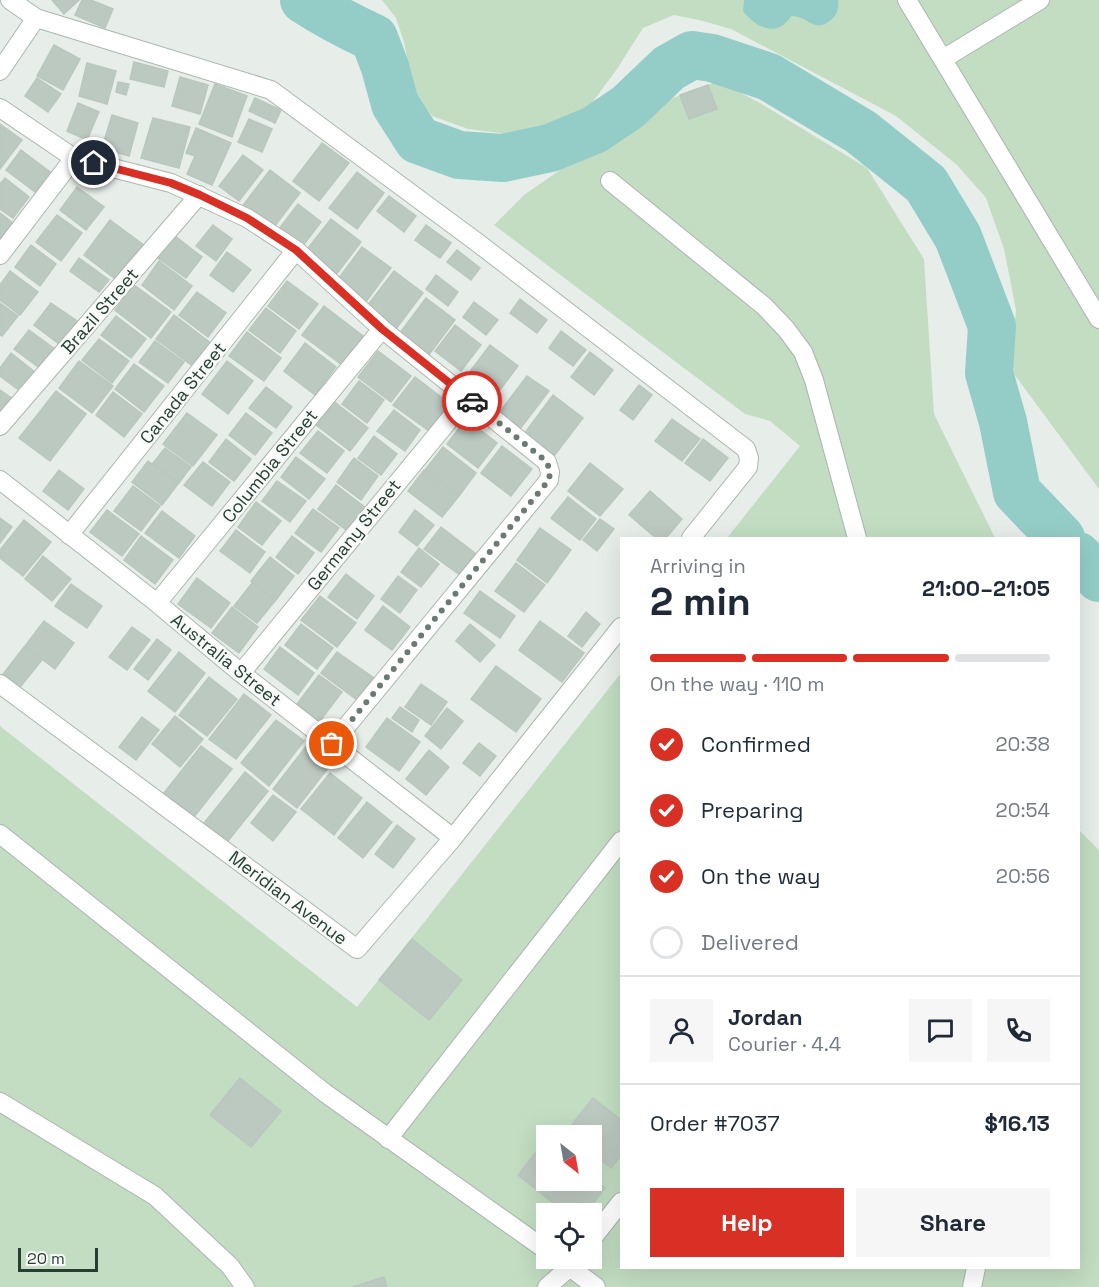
<!DOCTYPE html>
<html lang="en">
<head>
<meta charset="utf-8">
<style>
  :root { --surface:#fff; --page:#f6f6f7; --text:#1f2937; --muted:#747a83; --line:#e0e1e3; --accent:#d93025 }
  body { margin:0; font-family:"Space Grotesk",sans-serif; background:var(--page); color:var(--text); height:100vh; display:flex; flex-direction:column; font-size:22px; white-space:nowrap }
  * { box-sizing:border-box; margin:0 }
  p { font-size:20px; color:var(--muted) }
  .icon { flex:none; width:33px; height:33px; fill:none; stroke:currentColor; stroke-width:2; stroke-linecap:round; stroke-linejoin:round }
  .map { position:relative; flex:1; overflow:hidden }
  .details { position:absolute; left:620px; top:537px; width:460px; height:732px; display:flex; flex-direction:column; background:var(--surface); border-radius:0px; box-shadow:0 6px 24px #0002 }
  .details>* { flex:none }
  .needle { width:39px; rotate:149deg }
  .fabs { position:absolute; left:536px; top:1125px; display:grid; gap:12px }
  .fabs a { display:grid; place-items:center; width:66px; height:66px; border-radius:0px; background:var(--surface); box-shadow:0 6px 24px #0002; font-size:30px }
  .scale { position:absolute; left:18px; bottom:15px; width:80px; box-sizing:border-box; padding-left:6px; border:3px solid #273f32; border-top:0; font-size:16px; line-height:21px; white-space:nowrap; color:#273f32; -webkit-text-stroke:4px #f7faf8; paint-order:stroke }
  .pin { position:absolute; display:grid; place-items:center; width:51px; height:51px; color:#fff; margin:-26px; border:3px solid #fff; border-radius:50%; box-shadow:0 2px 6px #0007 }
  .courier { position:absolute; display:grid; place-items:center; width:60px; height:60px; margin:-30px; border:4px solid #d93025; border-radius:50%; background:#fff; color:#222; box-shadow:0 2px 8px #0007 }
  .summary em { font-style:normal; font-weight:800 }
  .summary div { display:flex; flex-direction:column-reverse }
  .summary { display:flex; align-items:center; justify-content:space-between; height:102px; padding:0 30px }
  h1 { font-size:39px; font-weight:800; line-height:45px }
  .bar { display:grid; grid-template-columns:repeat(4,1fr); gap:9px 6px; align-content:center; height:72px; padding:0 30px }
  .bar i { height:8px; border-radius:4px; background:var(--line) }
  .bar .on { background:var(--accent) }
  .bar p { grid-column:span 4 }
  .line { display:flex; align-items:center; gap:15px; padding:0 30px; border-top:2px solid var(--line) }
  .line div { flex:1 }
  .round { display:grid; place-items:center; flex:none; width:63px; height:63px; border-radius:0px; background:var(--page) }
  ol { padding:0 30px; list-style:none }
  li { display:flex; align-items:center; gap:18px; height:66px }
  li p { margin-inline-start:auto }
  li .icon { padding:6px; border-radius:50%; background:var(--accent); color:#fff; stroke-width:4 }
  li:last-child { color:var(--muted) }
  li i { width:33px; height:33px; border:3px solid var(--line); border-radius:50% }
  .action { display:flex; gap:12px; margin-top:auto; padding:12px 30px }
  .action a { flex:1; height:69px; border-radius:0px; background:var(--accent); color:#fff; font-size:24px; font-weight:800; line-height:69px; text-align:center }
  .action a+a { background:var(--page); color:var(--text) }
  .map>svg:first-child { display:block }
  .green { fill:#c2ddc2; fill-rule:evenodd }
  .water { fill:#94cdc7 }
  .lines { fill:none; stroke-linecap:round; stroke-linejoin:round }
  .river { stroke:#94cdc7; stroke-width:48 }
  .building { fill:#bcc9c1; stroke:#b9c7be; stroke-width:1.5 }
  .minor-casing { stroke:#aab6ae; stroke-width:20 }
  .minor { stroke:#fff; stroke-width:18 }
  .done { stroke:#6a7c72; stroke-width:6; stroke-dasharray:0 10.8 }
  .route { stroke:#d93025; stroke-width:8 }
  .labels { text-anchor:middle; stroke-width:5; stroke-linejoin:round; paint-order:stroke }
  .street-label { font-size:18px; fill:#273f32; stroke:#f7faf8 }
</style>
</head>
<body>
<div class="map">
<svg width="1099" height="1287" viewBox="0 0 1099 1287">
  <rect width="100%" height="100%" fill="#e7eee9"/>
  <path class="green" d="M382 0H1099V489L1011 370 1016 310 1004 249 986 198 957 165 896 116 731 29 703 21 674 15 643 28 617 69 586 111 547 126 509 134 468 129 432 116 413 91 404 42 396 18Z
    M718 81 760 103 867 168 924 259 934 414 995 538H727L800 446 770 421 745 414 494 225 524 195 654 105Z
    M621 673V1268H1078L1079 830 1099 850V1287H0V726L357 1007ZM546 1136H591V1180H546ZM546 1214H591V1258H546Z"/>
  <path class="water" d="M744 0H838C839 7 838 13 833 18 815 36 808 15 791 16 778 38 756 28 743 11Z"/>
  <g class="lines">
    <path class="river" d="M304 0C327 15 350 27 374 38L385 67 395 104 418 140 459 155 503 158 550 148 594 130 628 107 669 68 692 55 712 58 769 77 861 132 926 184 958 237 992 326 989 373 1003 422 1017 492 1061 538
      M1078 556 1099 578"/>
  </g>
  <path class="building" d="M52 0H79L64 14Z
    M82 0H91L113 9 105 28 75 15Z
    M54 45 80 59 63 90 37 76Z
    M134 62 168 71 164 87 130 79Z
    M87 63 116 71 107 104 79 96Z
    M180 77 208 85 200 114 172 106Z
    M37 78 61 94 48 112 25 96Z
    M118 82 129 84 126 95 116 92Z
    M215 84 247 96 232 137 199 124Z
    M708 85 717 109 689 119 680 95Z
    M255 98 281 110 275 123 249 111Z
    M78 103 99 112 87 140 67 131Z
    M112 115 138 123 129 156 102 148Z
    M153 118 190 127 179 168 141 158Z
    M249 119 272 129 262 152 238 142Z
    M0 124 22 140 0 169Z
    M196 128 231 143 212 185 187 174 195 156 186 153Z
    M322 143 349 163 319 201 293 181Z
    M21 150 50 172 35 192 6 170Z
    M243 155 263 170 239 201 219 186Z
    M270 170 300 193 271 231 241 208Z
    M357 172 384 193 357 229 329 208Z
    M5 178 29 197 13 218 0 209V184Z
    M77 187 104 207 86 230 60 210Z
    M389 196 416 216 404 232 377 211Z
    M298 204 321 222 302 247 278 230Z
    M0 213 13 223 0 241Z
    M57 215 82 233 61 261 36 242Z
    M331 219 361 242 335 276 304 253Z
    M110 220 145 246 118 281 84 255Z
    M213 225 232 239 216 261 196 246Z
    M426 225 451 243 440 258 415 240Z
    M175 236 202 257 186 278 158 258Z
    M31 245 56 264 40 286 15 267Z
    M362 247 391 268 365 303 336 282Z
    M457 250 480 268 471 280 447 262Z
    M227 252 251 270 233 292 210 275Z
    M79 258 109 280 99 292 70 271Z
    M159 261 192 286 174 310 142 285Z
    M10 271 38 292 20 315 0 300V285Z
    M394 271 423 293 396 329 367 306Z
    M436 275 458 292 448 306 426 289Z
    M287 281 318 304 299 329 268 306Z
    M134 285 171 312 151 338 115 310Z
    M197 292 226 313 208 337 179 315Z
    M426 298 455 320 428 356 399 334Z
    M520 299 547 320 537 333 510 313Z
    M474 302 498 320 486 335 463 317Z
    M0 303 18 316 2 336 0 335Z
    M51 303 77 321 59 344 34 325Z
    M324 306 363 336 342 365 302 335Z
    M266 308 296 331 280 353 249 330Z
    M174 315 212 344 194 367 156 339Z
    M116 316 146 339 131 358 101 335Z
    M455 325 481 345 461 371 435 351Z
    M29 330 60 353 45 372 14 349Z
    M561 331 586 350 573 366 549 348Z
    M247 332 281 358 264 381 229 356Z
    M99 339 129 361 112 383 82 360Z
    M155 341 184 362 168 383 139 362Z
    M305 343 336 367 315 395 284 371Z
    M490 345 518 366 490 403 462 382Z
    M378 351 411 376 391 402 358 377Z
    M590 352 613 370 594 395 571 377Z
    M11 353 35 372 20 391 0 376V368Z
    M79 361 113 386 92 413 59 388Z
    M227 361 253 381 228 414 202 394Z
    M134 364 164 386 144 412 115 389Z
    M527 376 549 391 520 429 499 413Z
    M415 377 450 404 429 431 393 405Z
    M359 381 384 400 367 423 342 404Z
    M639 385 652 395 633 420 620 410Z
    M266 387 292 407 276 428 249 408Z
    M0 390 13 399 0 416Z
    M56 391 86 414 50 461 19 438Z
    M113 392 142 414 124 437 96 415Z
    M553 395 583 418 554 456 524 434Z
    M333 401 368 428 350 451 315 424Z
    M394 410 420 430 405 451 377 431Z
    M187 413 217 435 193 466 163 444Z
    M246 413 272 433 255 455 229 435Z
    M466 419 497 443 478 468 447 444Z
    M672 419 700 439 682 461 655 441Z
    M318 431 344 451 327 473 300 453Z
    M374 436 397 454 381 475 358 458Z
    M226 439 251 459 234 481 209 462Z
    M703 439 728 458 710 481 685 463Z
    M502 446 532 469 511 496 481 473Z
    M443 447 476 473 459 496 425 470Z
    M165 448 191 467 179 483 153 463Z
    M296 457 325 479 309 499 281 477Z
    M354 458 378 476 361 500 337 482Z
    M148 461 178 484 162 505 132 482Z
    M203 462 230 482 212 506 184 485Z
    M590 463 623 489 600 516 568 491Z
    M59 470 84 489 68 510 43 491Z
    M424 470 459 496 442 517 408 491Z
    M277 481 306 501 290 522 262 501Z
    M336 485 367 509 349 532 318 509Z
    M133 486 160 506 141 531 114 511Z
    M650 491 682 519 666 538H656L629 515Z
    M568 497 596 519 580 540 551 518Z
    M256 502 281 521 262 545 238 527Z
    M313 509 339 528 321 552 295 533Z
    M107 510 139 534 122 556 90 532Z
    M415 510 434 525 417 546 399 532Z
    M162 511 195 536 179 558 145 533Z
    M0 518 12 527 0 543Z
    M600 519 614 529 597 551 583 540Z
    M24 520 51 542 23 576 0 558V550Z
    M441 527 476 554 460 575 424 549Z
    M540 528 571 550 547 583 517 560Z
    M236 530 265 552 250 573 220 551Z
    M141 536 173 560 155 584 124 560Z
    M292 536 314 553 298 574 276 557Z
    M419 548 439 564 421 587 401 572Z
    M43 556 71 579 52 601 25 579Z
    M270 557 294 576 276 600 251 581Z
    M516 563 545 585 524 612 495 591Z
    M346 574 374 596 357 619 328 597Z
    M398 576 417 590 400 613 381 599Z
    M197 578 230 603 211 628 178 604Z
    M252 583 275 601 257 623 234 606Z
    M71 584 102 606 87 628 55 606Z
    M480 591 515 616 500 638 464 613Z
    M320 596 356 623 337 647 301 620Z
    M383 606 410 627 392 650 365 630Z
    M232 607 258 627 239 653 212 633Z
    M586 612 600 624 582 647 568 636Z
    M44 621 74 643 55 669 25 646Z
    M540 621 584 653 562 682 519 650Z
    M301 624 333 648 317 669 285 645Z
    M470 624 495 645 480 662 456 641Z
    M132 627 150 640 127 670 109 657Z
    M157 639 171 650 148 680 134 669Z
    M24 647 42 660 17 691 0 678Z
    M280 647 314 673 298 695 264 669Z
    M179 652 205 673 175 712 148 691Z
    M337 652 374 678 357 700 321 673Z
    M496 666 541 699 516 732 471 699Z
    M319 675 342 692 320 721 297 704Z
    M209 677 237 699 207 736 179 715Z
    M421 684 447 702 431 725 405 707Z
    M244 694 271 715 236 759 209 739Z
    M400 707 419 720 412 732 392 718Z
    M447 708 463 721 441 749 425 736Z
    M175 716 203 739 180 767 152 744Z
    M142 717 159 730 136 760 119 747Z
    M387 718 420 742 399 771 366 747Z
    M276 720 304 741 269 786 241 763Z
    M479 743 496 756 480 776 463 763Z
    M308 744 332 763 297 808 273 789Z
    M201 746 232 769 194 817 164 793Z
    M429 750 449 767 426 795 406 779Z
    M245 772 268 791 224 846 200 828Z
    M330 773 362 798 334 835 301 809Z
    M273 795 296 812 273 841 251 823Z
    M367 802 392 822 363 858 338 838Z
    M397 825 415 839 393 868 375 854Z
    M412 939 462 980 429 1020 379 980Z
    M240 1078 281 1111 251 1147 210 1115Z
    M593 1098 621 1120V1155L611 1168 591 1152V1136H570L566 1132Z
    M545 1141 546 1142V1180H591V1177L605 1188 585 1214H567L518 1175Z
    M384 1277 387 1287H353Z"/>
  <g class="lines">
    <defs>
      <path id="minor" d="M10 0 36 18 271 90 478 243 746 449 749 458 748 467 691 538
        M907 0 1099 319
        M943 59 1040 0
        M0 71 36 18
        M0 108 74 158 171 183 247 218 296 250 382 329 547 462 550 472 549 480 332 744
        M610 181 764 306 786 329 803 352 814 380 857 538
        M0 255 74 158
        M0 426 199 195
        M0 480 157 603 241 673 453 838
        M69 535 296 250
        M157 603 382 329
        M241 673 468 397
        M0 684 357 949 453 838 621 627
        M0 834 325 1093 546 1250
        M0 1102 155 1196 230 1266 245 1287
        M388 1139 621 841
        M591 1240 621 1202
        M558 1258 596 1287
        M547 1287 570 1267 576 1258
        M972 1287 976 1268"/>
    </defs>
    <use href="#minor" class="minor-casing"/>
    <use href="#minor" class="minor"/>
  </g>
  <g class="lines">
    <path class="done" d="M332 744 549 480 550 472 547 462 472 401"/>
    <path class="route" d="M94 163 171 183 200 195 247 218 296 250 382 329 472 401"/>
  </g>
  <g class="labels">
    <g class="street-label">
      <text transform="translate(100 311) rotate(-49)" y="6">Brazil Street</text>
      <text transform="translate(183 393) rotate(-51)" y="6">Canada Street</text>
      <text transform="translate(270 466) rotate(-51)" y="6">Columbia Street</text>
      <text transform="translate(354 535) rotate(-51)" y="6">Germany Street</text>
      <text transform="translate(226 660) rotate(39)" y="6">Australia Street</text>
      <text transform="translate(288 898) rotate(37)" y="6">Meridian Avenue</text>
    </g>
  </g>
</svg>
<div class="fabs">
<a><svg class="needle" viewBox="-14 -14 28 28"><path d="M0-13l5 13h-10z" fill="#e53935"/><path d="M0 13l5-13h-10z" fill="#747a83"/></svg></a>
<a><svg class="icon" aria-label="locate" viewBox="0 0 24 24"><circle cx="12" cy="12" r="6"/><path d="M12 2v4M12 18v4M2 12h4M18 12h4"/></svg></a>
</div>
<div class="scale">20 m</div>
<div class="pin" style="left:332px;top:744px;background:#ea580c"><svg class="icon" aria-label="bag" viewBox="0 0 24 24"><path d="M5 8h14l-1 12H6zM9 8a3 3 0 0 1 6 0"/></svg></div>
<div class="pin" style="left:94px;top:163px;background:#1f2937"><svg class="icon" aria-label="home" viewBox="0 0 24 24"><path d="M3 11l9-7 9 7M6 9v11h12V9"/></svg></div>
<div class="courier" style="left:472px;top:401px"><svg class="icon" aria-label="car" viewBox="0 0 24 24"><path d="M5 17H2v-5l4-1 3-4h7l3 4 3 1v5h-3M9 17h6M6 11h13"/><circle cx="7" cy="17" r="2"/><circle cx="17" cy="17" r="2"/></svg></div>
<section class="details">
<div class="summary"><div><h1>2 min</h1><p>Arriving in</p></div><em>21:00–21:05</em></div>
<div class="bar"><i class="on"></i><i class="on"></i><i class="on"></i><i></i><p>On the way · 110 m</p></div>
<ol>
<li><svg class="icon" aria-label="check" viewBox="0 0 24 24"><path d="M5 12l5 5 9-10"/></svg>Confirmed<p>20:38</p></li>
<li><svg class="icon" aria-label="check" viewBox="0 0 24 24"><path d="M5 12l5 5 9-10"/></svg>Preparing<p>20:54</p></li>
<li><svg class="icon" aria-label="check" viewBox="0 0 24 24"><path d="M5 12l5 5 9-10"/></svg>On the way<p>20:56</p></li>
<li><i></i>Delivered</li>
</ol>
<div class="line" style="height:108px"><a class="round"><svg class="icon" aria-label="person" viewBox="0 0 24 24"><circle cx="12" cy="8" r="4"/><path d="M4 21q1-7 8-7t8 7"/></svg></a><div><b>Jordan</b><p>Courier · 4.4</p></div><a class="round"><svg class="icon" aria-label="chat" viewBox="0 0 24 24"><path d="M4 5h16v11H9l-5 4z"/></svg></a><a class="round"><svg class="icon" aria-label="phone" viewBox="0 0 24 24"><path d="M5 4h4l2 5-3 2q2 4 5 5l2-3 5 2v4C11 20 4 13 5 4z"/></svg></a></div>
<div class="line" style="height:78px"><div>Order #7037</div><b>$16.13</b></div>
<div class="action"><a>Help</a><a>Share</a></div>
</section>
</div>
</body>
</html>
